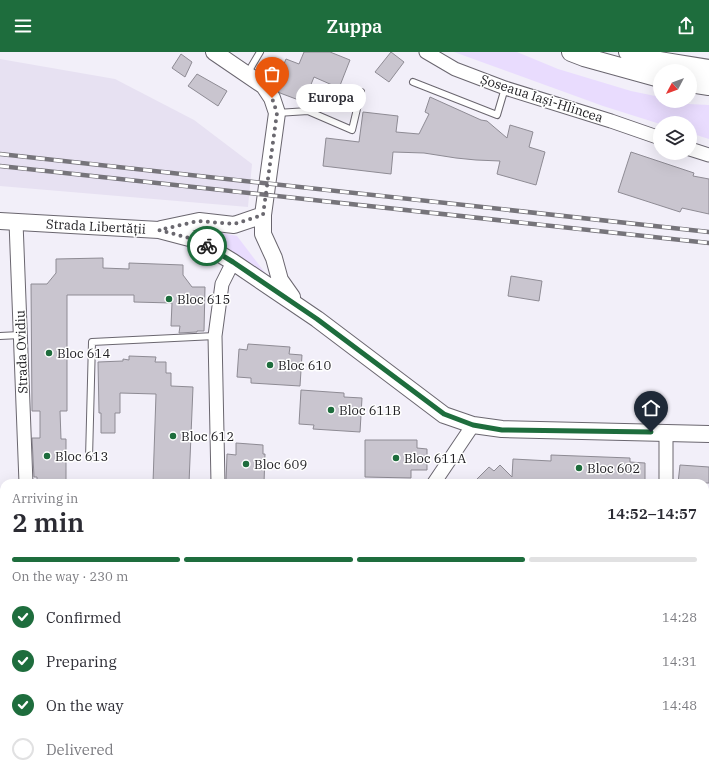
<!DOCTYPE html>
<html lang="en">
<head>
<meta charset="utf-8">
<style>
  :root { --surface:#fff; --page:#f2f2f3; --text:#2b2b33; --muted:#7c7c81; --line:#e1e1e2; --accent:#1e6d3d }
  body { margin:0; font-family:"IBM Plex Serif",serif; background:var(--page); color:var(--text); height:100vh; display:flex; flex-direction:column; font-size:15px; white-space:nowrap }
  * { box-sizing:border-box; margin:0 }
  p { font-size:13px; color:var(--muted) }
  .icon { flex:none; width:22px; height:22px; fill:none; stroke:currentColor; stroke-width:2; stroke-linecap:round; stroke-linejoin:round }
  .map { position:relative; flex:1; overflow:hidden }
  .drawer { position:absolute; left:0px; top:427px; width:709px; height:300px; display:flex; flex-direction:column; background:var(--surface); border-radius:12px 12px 0 0; box-shadow:0 4px 16px #0002 }
  .drawer>* { flex:none }
  .needle { width:26px; rotate:229deg }
  .fabs { position:absolute; left:653px; top:12px; display:grid; gap:8px }
  .fabs a { display:grid; place-items:center; width:44px; height:44px; border-radius:50%; background:var(--surface); box-shadow:0 4px 16px #0002; font-size:20px }
  .pin { position:absolute; display:grid; place-items:center; width:34px; height:34px; color:#fff; margin:-41px -17px; border-radius:50% 50% 50% 0; rotate:-45deg; box-shadow:0 0 4px #0007 }
  .pin .icon { rotate:45deg }
  .courier { position:absolute; display:grid; place-items:center; width:40px; height:40px; margin:-20px; border:3px solid #1e6d3d; border-radius:50%; background:#fff; color:#222; box-shadow:0 1px 5px #0007 }
  .bubble { position:absolute; height:28px; border-radius:14px; background:var(--surface); box-shadow:0 4px 16px #0002; font-size:13px; font-weight:600; line-height:28px; text-align:center }
  .overview em { font-style:normal; font-weight:600 }
  .overview div { display:flex; flex-direction:column-reverse }
  .overview { display:flex; align-items:center; justify-content:space-between; height:68px; padding:0 12px }
  h1 { font-size:26px; font-weight:600; line-height:30px }
  .bar { display:grid; grid-template-columns:repeat(4,1fr); gap:6px 4px; align-content:center; height:48px; padding:0 12px }
  .bar i { height:5px; border-radius:3px; background:var(--line) }
  .bar .selected { background:var(--accent) }
  .bar p { grid-column:span 4 }
  ol { padding:0 12px; list-style:none }
  li { display:flex; align-items:center; gap:12px; height:44px }
  li p { margin-inline-start:auto }
  li .icon { padding:4px; border-radius:50%; background:var(--accent); color:#fff; stroke-width:4 }
  li:last-child { color:var(--muted) }
  li i { width:22px; height:22px; border:2px solid var(--line); border-radius:50% }
  header { display:flex; justify-content:space-between; align-items:center; height:52px; padding:0 12px; background:var(--accent); color:#fff; font-size:18px; font-weight:600 }
  .map>svg:first-child { display:block }
  .built { fill:#e7e1f2 }
  .green { fill:#e9dcfe }
  .lines { fill:none; stroke-linecap:round; stroke-linejoin:round }
  .stream { stroke:#c5ade9; stroke-width:4.5 }
  .building { fill:#c9c5cf; stroke:#8e8b94 }
  .service-casing { stroke:#6a666f; stroke-width:8 }
  .minor-casing { stroke:#6a666f; stroke-width:15 }
  .tertiary-casing { stroke:#6a666f; stroke-width:18 }
  .secondary-casing { stroke:#6a666f; stroke-width:20 }
  .path { stroke:#b2afb8; stroke-width:2.5; stroke-dasharray:2 2; stroke-linecap:butt }
  .service { stroke:#fff; stroke-width:6 }
  .minor { stroke:#fff; stroke-width:13 }
  .tertiary { stroke:#fff; stroke-width:16 }
  .secondary { stroke:#fff; stroke-width:18 }
  .rail-casing { stroke:#76747a; stroke-width:4.5 }
  .rail { stroke:#fff; stroke-width:3; stroke-dasharray:9; stroke-linecap:butt }
  .done { stroke:#6a686f; stroke-width:4; stroke-dasharray:0 7.2 }
  .route { stroke:#1e6d3d; stroke-width:5 }
  .poi-dot { fill:#1e6d3d; stroke:#fff; stroke-width:1.5 }
  .labels { text-anchor:middle; stroke-width:3; stroke-linejoin:round; paint-order:stroke }
  .street-label { font-size:13px; fill:#212024; stroke:#fff }
  .poi-label { font-size:13px; fill:#212024; stroke:#fff; text-anchor:start }
</style>
</head>
<body>
<header><svg class="icon" aria-label="menu" viewBox="0 0 24 24"><path d="M4 6h16M4 12h16M4 18h16"/></svg>Zuppa<svg class="icon" aria-label="share" viewBox="0 0 24 24"><path d="M12 15V3M7 8l5-5 5 5M5 13v7h14v-7"/></svg></header>
<div class="map">
<svg width="709" height="727" viewBox="0 0 709 727">
  <rect width="100%" height="100%" fill="#f2eff9"/>
  <path class="built" d="M0 7 115 27 194 68 252 112 248 155 0 134Z"/>
  <path class="green" d="M454 0H517L558 17 631 39 660 45V49H676L689 52 709 53V87L690 81V71H660V72L603 54Z
    M188 174 237 184 269 226 180 177Z"/>
  <g class="lines">
    <path class="stream" d="M705 616 709 615
      M0 669 4 671"/>
  </g>
  <path class="building" d="M304 0H330L350 8 339 36 314 25 304 50 280 41 275 34 286 7 299 12Z
    M391 0 404 10 389 30 375 20Z
    M181 2 192 10 185 25 172 16Z
    M197 22 227 39 218 54 188 34Z
    M430 45 481 68 487 69 507 86 510 73 533 80 529 95 545 100 536 133 497 122 500 109 476 108 456 106 424 101 393 100 391 122 323 114 326 86 359 90 363 60 398 64 396 80 419 82 429 62 425 60Z
    M631 100 694 121 693 124 709 127V162L682 156 680 160 618 140Z
    M103 206V216L129 217V211L183 213V223L192 235H205L204 279H197V280L179 281 180 274H171L172 251 134 250V243H67V359H60L61 387H66V431H37V425H34L32 386H40V359H32L31 232H47L56 221V207Z
    M511 224 542 229 539 249 508 244Z
    M248 292 290 295 289 302 302 303 300 334 251 331V326L237 325 239 297 247 298Z
    M129 304 156 305 155 310H166V321H171V334L193 335 189 431H153L156 342 120 341V361H115V381H101V361H99L98 310 123 309V307L129 308Z
    M301 338 344 341V345L362 346 360 380 313 377 314 373 299 372Z
    M365 388H417V396L427 397V418H411V426L365 425Z
    M236 391 263 393V402H265L264 431 226 430 227 402 236 403Z
    M551 403 630 406V410L645 411V431H473L489 415 494 419 500 413 512 425 513 407 551 409Z
    M680 413 709 415V431H678Z"/>
  <g class="lines">
    <defs>
      <path id="service" d="M247 22 260 0
        M413 30 497 63 505 36
        M277 61 308 59 352 78 361 40
        M0 284 20 283
        M89 406 92 290 215 284
        M0 543 4 544
        M705 551 709 550"/>
      <path id="minor" d="M426 0 455 17 505 36 611 69 660 86
        M690 97 709 103
        M16 170 26 431
        M666 381V431
        M218 431 215 284 222 232 233 210
        M434 431 473 373
        M0 477H4
        M705 675 709 674
        M0 727H2
        M520 727 535 723"/>
      <path id="tertiary" d="M214 0 264 34 272 46 277 61 263 163V182L274 206 280 228 292 245
        M0 169 159 178 197 188 233 210 317 267 444 363 473 373 502 377 709 382
        M161 177 199 169 234 173 263 163"/>
      <path id="secondary" d="M571 0 584 5 660 26
        M628 0 659 9 709 17
        M690 31 709 34"/>
    </defs>
    <use href="#service" class="service-casing"/>
    <use href="#minor" class="minor-casing"/>
    <use href="#tertiary" class="tertiary-casing"/>
    <use href="#secondary" class="secondary-casing"/>
    <path class="path" d="M0 632 4 634
      M426 723V727"/>
    <use href="#service" class="service"/>
    <use href="#minor" class="minor"/>
    <use href="#tertiary" class="tertiary"/>
    <use href="#secondary" class="secondary"/>
    <defs>
      <path id="rail" d="M0 102 709 180
        M0 114 709 191"/>
    </defs>
    <use href="#rail" class="rail-casing"/>
    <use href="#rail" class="rail"/>
  </g>
  <g class="lines">
    <path class="done" d="M207 194 197 188 159 178 198 169 234 172 263 163 277 61 272 46"/>
    <path class="route" d="M207 194 233 210 317 267 444 362 473 373 502 378 651 380"/>
  </g>
  <g class="poi-dot">
    <circle cx="169" cy="247" r="4"/>
    <circle cx="49" cy="301" r="4"/>
    <circle cx="270" cy="313" r="4"/>
    <circle cx="331" cy="358" r="4"/>
    <circle cx="173" cy="384" r="4"/>
    <circle cx="47" cy="404" r="4"/>
    <circle cx="396" cy="406" r="4"/>
    <circle cx="246" cy="412" r="4"/>
    <circle cx="579" cy="416" r="4"/>
  </g>
  <g class="labels">
    <g class="street-label">
      <text transform="translate(542 46) rotate(18)" y="5">Șoseaua Iași-Hlincea</text>
      <text transform="translate(96 174) rotate(3)" y="5">Strada Libertății</text>
      <text transform="translate(21 300) rotate(-92)" y="5">Strada Ovidiu</text>
    </g>
    <g class="poi-label">
      <text x="177" y="252">Bloc 615</text>
      <text x="57" y="306">Bloc 614</text>
      <text x="278" y="318">Bloc 610</text>
      <text x="339" y="363">Bloc 611B</text>
      <text x="181" y="389">Bloc 612</text>
      <text x="55" y="409">Bloc 613</text>
      <text x="404" y="411">Bloc 611A</text>
      <text x="254" y="417">Bloc 609</text>
      <text x="587" y="421">Bloc 602</text>
    </g>
  </g>
</svg>
<div class="fabs">
<a><svg class="needle" viewBox="-14 -14 28 28"><path d="M0-13l5 13h-10z" fill="#e53935"/><path d="M0 13l5-13h-10z" fill="#7c7c81"/></svg></a>
<a><svg class="icon" aria-label="layers" viewBox="0 0 24 24"><path d="M12 4l9 5-9 5-9-5zM3 14l9 5 9-5"/></svg></a>
</div>
<div class="pin" style="left:272px;top:46px;background:#ea580c"><svg class="icon" aria-label="bag" viewBox="0 0 24 24"><path d="M5 8h14l-1 12H6zM9 8a3 3 0 0 1 6 0"/></svg></div>
<div class="pin" style="left:651px;top:380px;background:#1f2937"><svg class="icon" aria-label="home" viewBox="0 0 24 24"><path d="M3 11l9-7 9 7M6 9v11h12V9"/></svg></div>
<div class="courier" style="left:207px;top:194px"><svg class="icon" aria-label="bike" viewBox="0 0 24 24"><circle cx="6" cy="16" r="4"/><circle cx="18" cy="16" r="4"/><path d="M6 16l4-8h5l3 8M10 8l3 8H6M13 5h3"/></svg></div>
<div class="bubble" style="left:296px;top:32px;width:70px">Europa</div>
<section class="drawer">
<div class="overview"><div><h1>2 min</h1><p>Arriving in</p></div><em>14:52–14:57</em></div>
<div class="bar"><i class="selected"></i><i class="selected"></i><i class="selected"></i><i></i><p>On the way · 230 m</p></div>
<ol>
<li><svg class="icon" aria-label="check" viewBox="0 0 24 24"><path d="M5 12l5 5 9-10"/></svg>Confirmed<p>14:28</p></li>
<li><svg class="icon" aria-label="check" viewBox="0 0 24 24"><path d="M5 12l5 5 9-10"/></svg>Preparing<p>14:31</p></li>
<li><svg class="icon" aria-label="check" viewBox="0 0 24 24"><path d="M5 12l5 5 9-10"/></svg>On the way<p>14:48</p></li>
<li><i></i>Delivered</li>
</ol>
</section>
</div>
</body>
</html>
